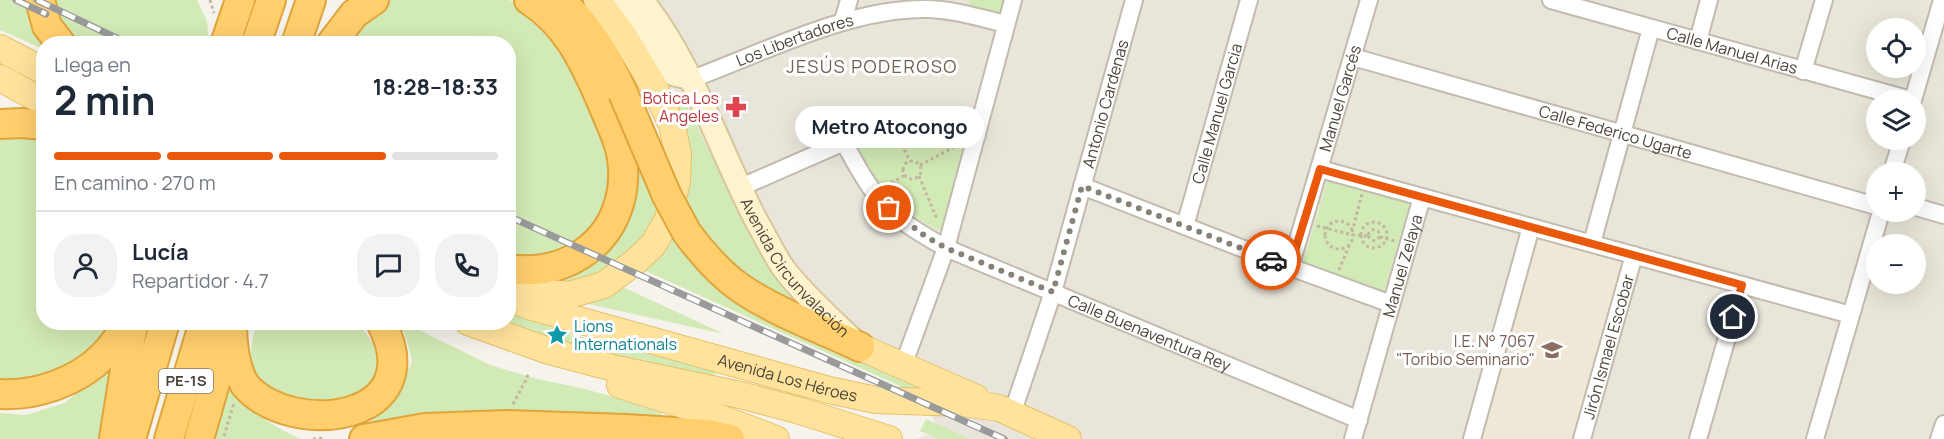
<!DOCTYPE html>
<html lang="es">
<head>
<meta charset="utf-8">
<style>
  :root { --surface:#fff; --page:#f2f2f3; --text:#1f2937; --muted:#747a83; --line:#e0e1e3; --accent:#ea580c }
  body { margin:0; font-family:Manrope,sans-serif; background:var(--page); color:var(--text); height:100vh; display:flex; flex-direction:column; font-size:22px; white-space:nowrap }
  * { box-sizing:border-box; margin:0 }
  p { font-size:20px; color:var(--muted) }
  .icon { flex:none; width:33px; height:33px; fill:none; stroke:currentColor; stroke-width:2; stroke-linecap:round; stroke-linejoin:round }
  .map { position:relative; flex:1; overflow:hidden }
  .sheet { position:absolute; left:36px; top:36px; width:480px; height:294px; display:flex; flex-direction:column; background:var(--surface); border-radius:24px; box-shadow:0 6px 24px #0002 }
  .sheet>* { flex:none }
  .controls { position:absolute; left:1866px; top:18px; display:grid; gap:12px }
  .controls a { display:grid; place-items:center; width:60px; height:60px; border-radius:50%; background:var(--surface); box-shadow:0 6px 24px #0002; font-size:30px }
  .pin { position:absolute; display:grid; place-items:center; width:51px; height:51px; color:#fff; margin:-26px; border:3px solid #fff; border-radius:50%; box-shadow:0 2px 6px #0007 }
  .courier { position:absolute; display:grid; place-items:center; width:60px; height:60px; margin:-30px; border:4px solid #ea580c; border-radius:50%; background:#fff; color:#222; box-shadow:0 2px 8px #0007 }
  .bubble { position:absolute; height:42px; border-radius:21px; background:var(--surface); box-shadow:0 6px 24px #0002; font-size:20px; font-weight:700; line-height:42px; text-align:center }
  .summary em { font-style:normal; font-weight:700 }
  .summary div { display:flex; flex-direction:column-reverse }
  .summary { display:flex; align-items:center; justify-content:space-between; height:102px; padding:0 18px }
  h1 { font-size:39px; font-weight:700; line-height:45px }
  .bar { display:grid; grid-template-columns:repeat(4,1fr); gap:9px 6px; align-content:center; height:72px; padding:0 18px }
  .bar i { height:8px; border-radius:4px; background:var(--line) }
  .bar .on { background:var(--accent) }
  .bar p { grid-column:span 4 }
  .line { display:flex; align-items:center; gap:15px; padding:0 18px; border-top:2px solid var(--line) }
  .line div { flex:1 }
  .round { display:grid; place-items:center; flex:none; width:63px; height:63px; border-radius:24px; background:var(--page) }
  .map>svg:first-child { display:block }
  .residential { fill:#eae5da; fill-rule:evenodd }
  .education { fill:#efe8d6 }
  .green { fill:#d2eab5 }
  .lines { fill:none; stroke-linecap:round; stroke-linejoin:round }
  .street-casing { stroke:#c2bbae; stroke-width:20 }
  .secondary-casing { stroke:#d6c79b; stroke-width:26 }
  .primary-casing { stroke:#e6c16a; stroke-width:28 }
  .highway-casing { stroke:#e0a43c; stroke-width:32 }
  .path { stroke:#c4b79f; stroke-width:3; stroke-dasharray:3 3; stroke-linecap:butt }
  .street { stroke:#fff; stroke-width:16 }
  .secondary { stroke:#fff3cd; stroke-width:22 }
  .primary { stroke:#ffe39c; stroke-width:26 }
  .highway { stroke:#ffcf6e; stroke-width:28 }
  .rail-casing { stroke:#9a9a9a; stroke-width:7 }
  .rail { stroke:#fff; stroke-width:4.5; stroke-dasharray:14; stroke-linecap:butt }
  .highway-bridge-casing { stroke:#e0a43c; stroke-width:32; stroke-linecap:butt }
  .highway-bridge { stroke:#ffcf6e; stroke-width:28 }
  .done { stroke:#878178; stroke-width:6; stroke-dasharray:0 10.8 }
  .route { stroke:#ea580c; stroke-width:8 }
  .labels { text-anchor:middle; stroke-width:6; stroke-linejoin:round; paint-order:stroke }
  .shield { fill:#fff; stroke:#817c74; stroke-width:1.5 }
  .shield-label { font-size:15px; font-weight:bold; fill:#4b4439 }
  .street-label { font-size:16px; fill:#4b4439; stroke:#fff }
  .health-label { font-size:16px; fill:#be3a42; stroke:#fff; text-anchor:end }
  .culture-label { font-size:16px; fill:#0d838f; stroke:#fff; text-anchor:start }
  .education-label { font-size:16px; fill:#785e54; stroke:#fff; text-anchor:end }
  .neighbourhood-label { font-size:18px; letter-spacing:1.5px; fill:#6e6250; stroke:#fff }
</style>
</head>
<body>
<div class="map">
<svg width="1944" height="439" viewBox="0 0 1944 439">
  <rect width="100%" height="100%" fill="#f6f3ec"/>
  <path class="residential" d="M607 0H1944V439H916L938 431 921 385 759 279ZM1876 28H1916V68H1876ZM1876 100H1916V140H1876ZM1876 172H1916V212H1876ZM1876 244H1916V284H1876Z"/>
  <path class="education" d="M1537 235 1625 261 1575 439H1480Z"/>
  <path class="green" d="M0 0H27L44 44 43 49 0 30Z
    M47 0H197L207 21 209 43H81L56 20Z
    M386 0H509L531 9 557 44 583 87 614 171 606 213 586 237 550 257 509 255 508 44H341Z
    M970 0H1003L999 16 968 8Z
    M676 96 682 97 765 264 795 303 745 284 685 220 671 99Z
    M921 125 968 138 941 231C900 212 873 183 855 141L893 128Z
    M0 135 30 136 43 141 44 322 114 323C93 346 65 372 33 377 23 379 11 378 0 378Z
    M632 150 660 203 647 232 636 245 592 280 562 283 543 279 576 268Z
    M1328 179 1410 203 1383 295 1303 263Z
    M669 230 934 387 922 396 637 267Z
    M623 287 724 334 575 301Z
    M509 312 578 336 715 371 716 379 604 358 490 323 508 322Z
    M257 323H356C384 348 378 365 371 398L305 418C289 405 270 393 257 378 247 366 252 336 257 323Z
    M398 323H405L490 365 537 379 581 388 662 410 660 422 365 427 396 398 412 361 405 334Z
    M122 344 117 379 99 439H0V413L26 415 64 403 90 384Z
    M231 376C232 381 233 389 236 394 244 408 286 434 301 439H210Z
    M926 419 970 439H939L920 431Z"/>
  <g class="lines">
    <defs>
      <g id="street">
        <path id="s1" d="M1551 0 1911 100"/>
        <path d="M843 21 849 0"/>
        <path d="M1698 41 1709 0"/>
        <path id="s2" d="M1353 57 1876 206"/>
        <path d="M1803 71 1824 0"/>
        <path id="s3" d="M692 79C765 52 851 7 929 9 955 10 981 18 1006 24"/>
        <path d="M1913 100 1942 0"/>
        <path id="s4" d="M844 143C854 160 863 179 876 195 893 218 921 234 946 248L1359 420"/>
        <path d="M1320 169 1851 315"/>
        <path d="M1892 172 1902 140"/>
        <path d="M1082 186 1290 267 1391 304"/>
        <path d="M739 188 876 128C918 115 937 120 977 135"/>
        <path d="M1916 207 1944 215"/>
        <path id="s5" d="M1185 226 1249 0"/>
        <path d="M1592 243 1651 28"/>
        <path id="s6" d="M1290 267 1369 0"/>
        <path d="M903 366 946 248 1013 0"/>
        <path id="s7" d="M1012 414 1053 292 1134 0"/>
        <path id="s8" d="M1353 439 1422 197"/>
        <path d="M1472 439 1531 227"/>
        <path id="s9" d="M1582 439 1634 255"/>
        <path d="M1698 439 1742 285"/>
        <path d="M1815 439 1881 212"/>
        <path d="M1939 439 1944 424"/>
      </g>
      <g id="secondary">
        <path d="M615 0 638 23 673 74 690 78"/>
        <path id="s10" d="M642 0C694 66 718 148 757 222 766 237 774 255 784 269 803 294 828 316 851 338"/>
      </g>
      <g id="primary">
        <path d="M0 48 44 71"/>
        <path d="M0 78 44 102"/>
        <path d="M515 289 569 295 604 285 635 262 653 245 668 219 677 182 678 154 672 125 653 85 623 35 597 0"/>
        <path id="s11" d="M508 298 532 307 829 390 876 400 963 403 999 408 1068 439"/>
        <path d="M468 322 549 351 617 369 740 395 797 410 889 439"/>
        <path d="M860 347 976 398"/>
        <path d="M620 385 696 409 776 439"/>
      </g>
      <path id="highway" d="M40 0 47 26 61 44
        M560 0C590 27 606 57 623 93
        M225 44 240 0
        M256 44 271 0
        M296 44 311 0
        M331 44 354 14 374 0
        M0 124 22 123 44 125
        M687 233C702 253 718 272 739 287 775 312 820 328 860 347
        M508 269C537 273 563 268 586 251 619 227 630 184 619 145 614 129 606 113 600 98 583 60 566 23 529 0
        M232 322C232 344 234 366 245 385 292 439 433 422 381 322
        M0 394C36 396 77 382 103 356 113 346 121 334 128 322
        M114 439 127 356 133 325
        M131 439 165 322
        M169 439 204 322
        M199 439 229 334
        M364 439 425 428 506 425 626 429 707 434 730 439"/>
    </defs>
    <use href="#street" class="street-casing"/>
    <use href="#secondary" class="secondary-casing"/>
    <use href="#primary" class="primary-casing"/>
    <use href="#highway" class="highway-casing"/>
    <path class="path" d="M210 0 214 13
      M899 139 910 161
      M903 170a9 9 0 1 1 18 0a9 9 0 1 1-18 0Z
      M920 165 958 145
      M919 176 937 219
      M886 186 905 175
      M1325 235a14 14 0 1 1 28 0a14 14 0 1 1-28 0Z
      M1361 235a13 13 0 1 1 26 0a13 13 0 1 1-26 0Z
      M1317 226 1353 235 1368 236
      M1368.5 235a5.5 5.5 0 1 1 11 0a5.5 5.5 0 1 1-11 0Z
      M1352 232 1362 194
      M1380 237 1395 241
      M1339 270 1349 246
      M513 404 526 380 529 372
      M224 436 234 403
      M313 439 324 438"/>
    <use href="#street" class="street"/>
    <use href="#secondary" class="secondary"/>
    <use href="#primary" class="primary"/>
    <use href="#highway" class="highway"/>
    <defs>
      <path id="rail" d="M16 0 46 14
        M37 0 129 44
        M508 216 1004 439"/>
    </defs>
    <use href="#rail" class="rail-casing"/>
    <use href="#rail" class="rail"/>
    <defs>
      <path id="highway-bridge" d="M623 93 667 196 687 233"/>
    </defs>
    <use href="#highway-bridge" class="highway-bridge-casing"/>
    <use href="#highway-bridge" class="highway-bridge"/>
  </g>
  <g class="lines">
    <path class="done" d="M889 208 925 236 946 248 1053 292 1082 186 1271 260"/>
    <path class="route" d="M1271 260 1290 267 1320 169 1742 285 1733 317"/>
  </g>
  <defs>
    <symbol id="pharmacy-bare" viewBox="-9 -9 18 18"><path d="M-2-6h4v4h4v4h-4v4h-4v-4h-4v-4h4Z" fill="#e0444e" stroke="#fff" stroke-width="2.5" paint-order="stroke"/></symbol>
    <symbol id="sight-bare" viewBox="-9 -9 18 18"><path d="M0-6L1.8-2.2L6-1.7L2.9 1.2L3.7 5.4L0 3.3L-3.7 5.4L-2.9 1.2L-6-1.7L-1.8-2.2Z" fill="#0f9aa8" stroke="#fff" stroke-width="2.5" paint-order="stroke"/></symbol>
    <symbol id="school-bare" viewBox="-9 -9 18 18"><path d="M0-5L7-2L0 1L-7-2ZM-4 1L0 2.5L4 1V4Q0 6-4 4Z" fill="#8d6e63" stroke="#fff" stroke-width="2.5" paint-order="stroke"/></symbol>
  </defs>
  <g fill-rule="evenodd">
    <use href="#pharmacy-bare" x="721" y="92" width="30" height="30"/>
    <use href="#sight-bare" x="542" y="320" width="30" height="30"/>
    <use href="#school-bare" x="1537" y="335" width="30" height="30"/>
  </g>
  <g class="labels">
    <rect class="shield" x="159" y="369" width="54" height="24" rx="4.5"/>
    <g class="shield-label">
      <text x="186" y="386">PE-1S</text>
    </g>
    <g class="street-label">
      <text dy="6" stroke="none"><textPath href="#s3" startOffset="110">Los Libertadores</textPath></text>
      <text dy="6" stroke="none"><textPath href="#s1" startOffset="188">Calle Manuel Arias</textPath></text>
      <text dy="6" stroke="none"><textPath href="#s6" startOffset="176">Manuel Garcés</textPath></text>
      <text dy="6" stroke="none"><textPath href="#s7" startOffset="324">Antonio Cardenas</textPath></text>
      <text dy="6" stroke="none"><textPath href="#s5" startOffset="117">Calle Manuel Garcia</textPath></text>
      <text dy="6" stroke="none"><textPath href="#s2" startOffset="273">Calle Federico Ugarte</textPath></text>
      <text dy="6" stroke="none"><textPath href="#s8" startOffset="180">Manuel Zelaya</textPath></text>
      <text dy="6" stroke="none"><textPath href="#s10" startOffset="310">Avenida Circunvalación</textPath></text>
      <text dy="6" stroke="none"><textPath href="#s4" startOffset="370">Calle Buenaventura Rey</textPath></text>
      <text dy="6" stroke="none"><textPath href="#s9" startOffset="96">Jirón Ismael Escobar</textPath></text>
      <text dy="6" stroke="none"><textPath href="#s11" startOffset="291">Avenida Los Héroes</textPath></text>
    </g>
    <g class="health-label">
      <text x="719" y="104">Botica Los<tspan x="719" dy="18">Angeles</tspan></text>
    </g>
    <g class="culture-label">
      <text x="574" y="332">Lions<tspan x="574" dy="18">Internationals</tspan></text>
    </g>
    <g class="education-label">
      <text x="1535" y="347">I.E. N° 7067<tspan x="1535" dy="18">"Toribio Seminario"</tspan></text>
    </g>
    <g class="neighbourhood-label">
      <text x="872" y="73">JESÚS PODEROSO</text>
    </g>
  </g>
</svg>
<div class="controls">
<a><svg class="icon" aria-label="locate" viewBox="0 0 24 24"><circle cx="12" cy="12" r="6"/><path d="M12 2v4M12 18v4M2 12h4M18 12h4"/></svg></a>
<a><svg class="icon" aria-label="layers" viewBox="0 0 24 24"><path d="M12 4l9 5-9 5-9-5zM3 14l9 5 9-5"/></svg></a>
<a>+</a>
<a>−</a>
</div>
<div class="pin" style="left:889px;top:208px;background:#ea580c"><svg class="icon" aria-label="bag" viewBox="0 0 24 24"><path d="M5 8h14l-1 12H6zM9 8a3 3 0 0 1 6 0"/></svg></div>
<div class="pin" style="left:1733px;top:317px;background:#1f2937"><svg class="icon" aria-label="home" viewBox="0 0 24 24"><path d="M3 11l9-7 9 7M6 9v11h12V9"/></svg></div>
<div class="courier" style="left:1271px;top:260px"><svg class="icon" aria-label="car" viewBox="0 0 24 24"><path d="M5 17H2v-5l4-1 3-4h7l3 4 3 1v5h-3M9 17h6M6 11h13"/><circle cx="7" cy="17" r="2"/><circle cx="17" cy="17" r="2"/></svg></div>
<div class="bubble" style="left:795px;top:106px;width:189px">Metro Atocongo</div>
<section class="sheet">
<div class="summary"><div><h1>2 min</h1><p>Llega en</p></div><em>18:28–18:33</em></div>
<div class="bar"><i class="on"></i><i class="on"></i><i class="on"></i><i></i><p>En camino · 270 m</p></div>
<div class="line" style="height:108px"><a class="round"><svg class="icon" aria-label="person" viewBox="0 0 24 24"><circle cx="12" cy="8" r="4"/><path d="M4 21q1-7 8-7t8 7"/></svg></a><div><b>Lucía</b><p>Repartidor · 4.7</p></div><a class="round"><svg class="icon" aria-label="chat" viewBox="0 0 24 24"><path d="M4 5h16v11H9l-5 4z"/></svg></a><a class="round"><svg class="icon" aria-label="phone" viewBox="0 0 24 24"><path d="M5 4h4l2 5-3 2q2 4 5 5l2-3 5 2v4C11 20 4 13 5 4z"/></svg></a></div>
</section>
</div>
</body>
</html>
